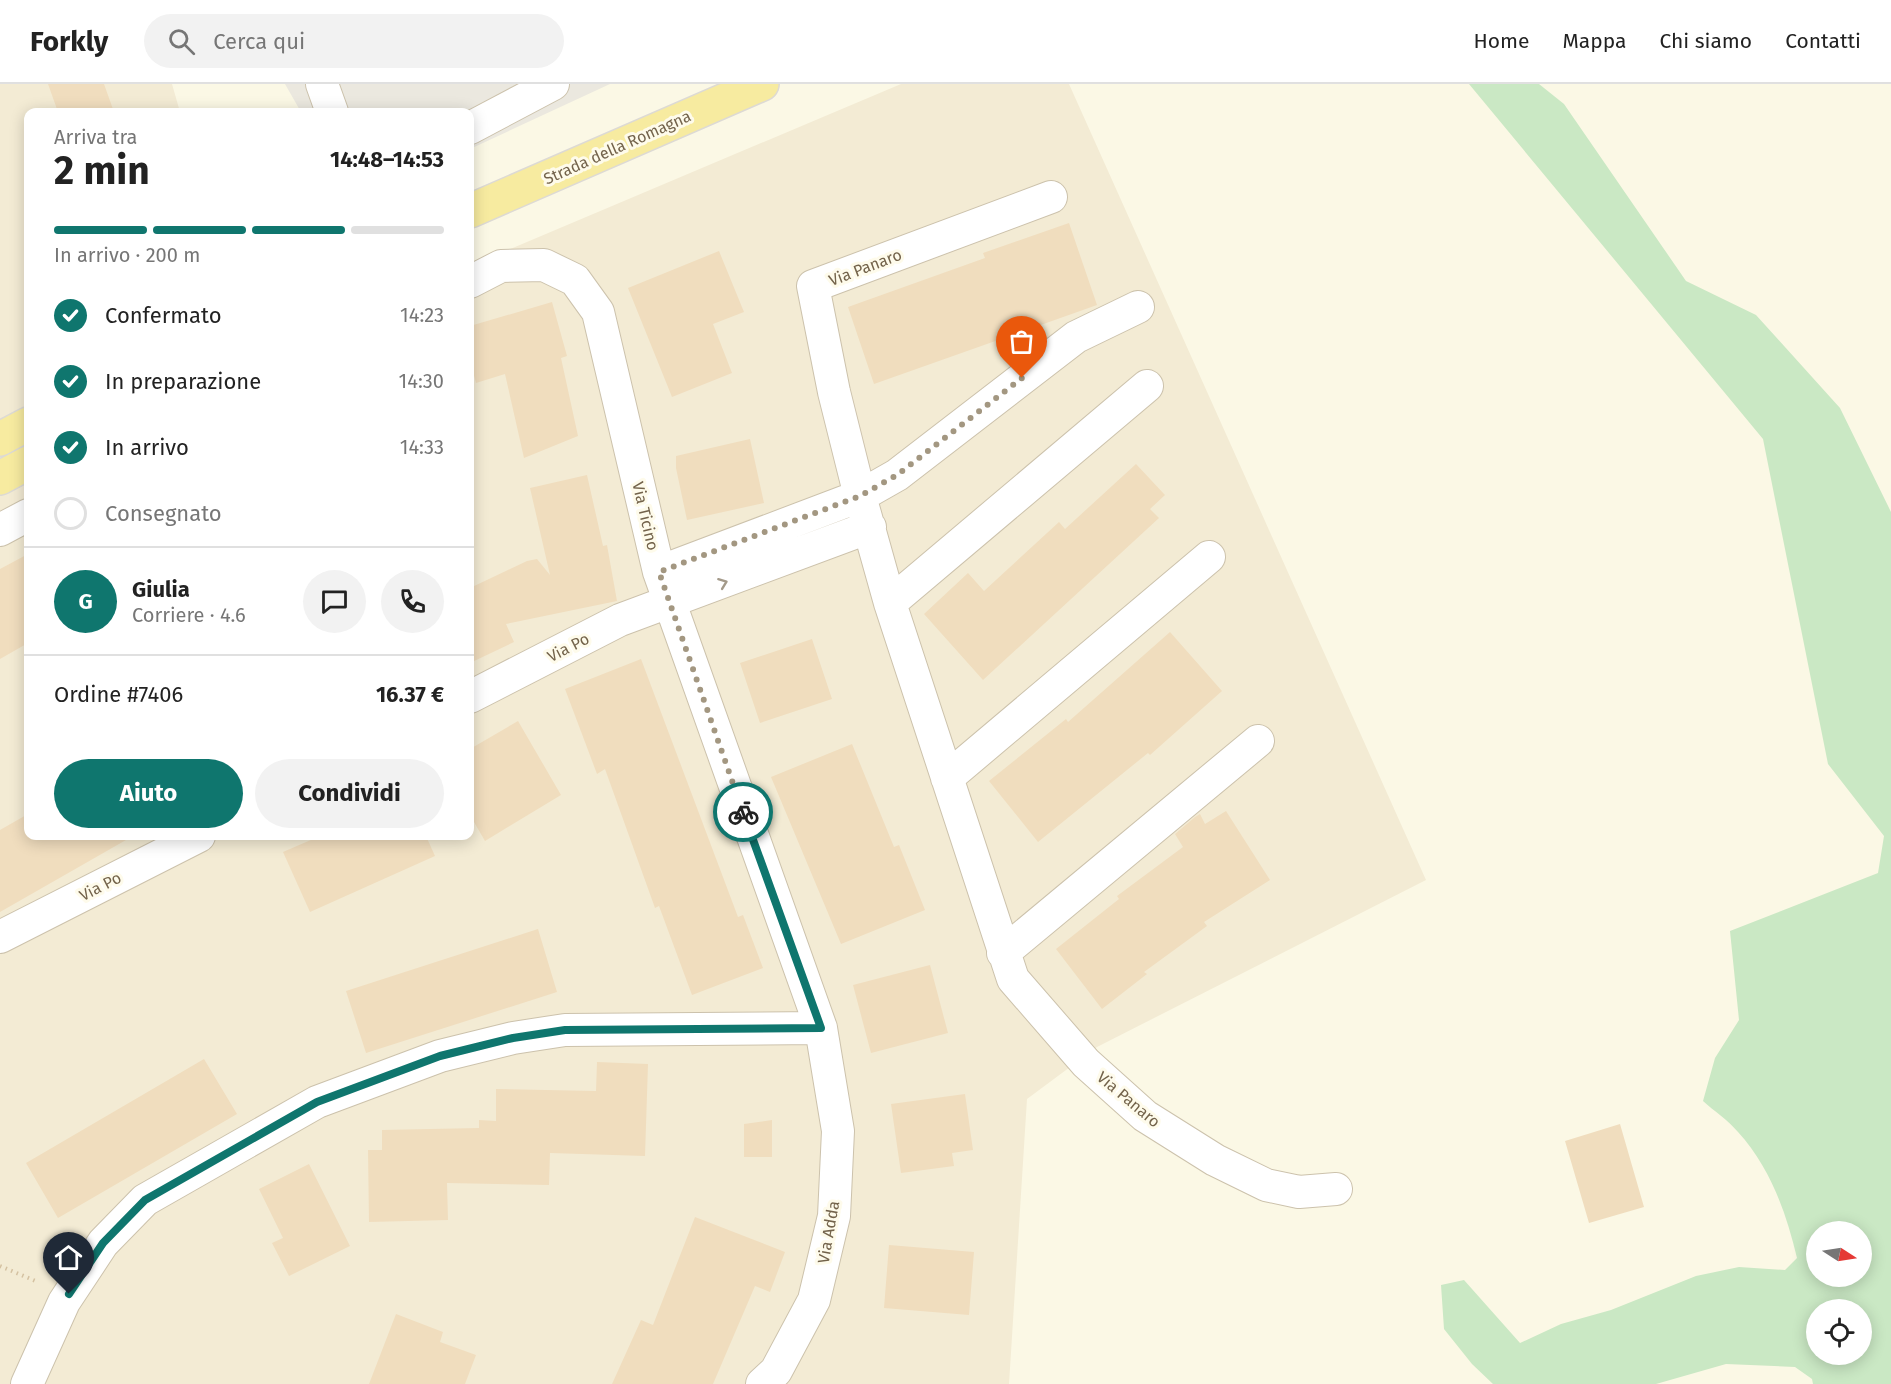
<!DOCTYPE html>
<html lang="it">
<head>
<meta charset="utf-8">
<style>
  :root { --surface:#fff; --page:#f2f2f2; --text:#222; --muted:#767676; --line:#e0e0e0; --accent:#0f766e }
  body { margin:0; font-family:"Fira Sans",sans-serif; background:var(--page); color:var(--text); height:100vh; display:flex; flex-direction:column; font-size:22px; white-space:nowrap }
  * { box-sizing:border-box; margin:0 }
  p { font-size:20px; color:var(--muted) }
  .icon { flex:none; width:33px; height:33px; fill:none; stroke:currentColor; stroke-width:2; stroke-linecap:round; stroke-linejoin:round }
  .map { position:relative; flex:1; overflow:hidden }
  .side { position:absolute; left:24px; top:24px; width:450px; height:732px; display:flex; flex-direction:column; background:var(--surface); border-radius:12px; box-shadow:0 3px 15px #0003 }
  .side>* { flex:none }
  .needle { width:39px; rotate:102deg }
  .tools { position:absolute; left:1806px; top:1137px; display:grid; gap:12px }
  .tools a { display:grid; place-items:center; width:66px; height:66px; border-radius:50%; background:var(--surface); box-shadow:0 3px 15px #0003; font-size:30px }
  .pin { position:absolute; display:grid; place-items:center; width:51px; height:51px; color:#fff; margin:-62px -26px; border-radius:50% 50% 50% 0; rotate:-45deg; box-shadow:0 0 6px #0007 }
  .pin .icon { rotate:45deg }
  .courier { position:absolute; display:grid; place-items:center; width:60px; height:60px; margin:-30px; border:4px solid #0f766e; border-radius:50%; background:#fff; color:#222; box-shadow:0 2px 8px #0007 }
  .overview em { font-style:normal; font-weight:700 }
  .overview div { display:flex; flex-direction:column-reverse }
  .overview { display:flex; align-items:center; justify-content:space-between; height:102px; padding:0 30px }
  h1 { font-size:39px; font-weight:700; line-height:45px }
  .bar { display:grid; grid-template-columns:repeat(4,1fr); gap:9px 6px; align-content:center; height:72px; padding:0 30px }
  .bar i { height:8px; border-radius:4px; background:var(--line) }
  .bar .active { background:var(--accent) }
  .bar p { grid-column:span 4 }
  .line { display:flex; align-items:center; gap:15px; padding:0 30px; border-top:2px solid var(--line) }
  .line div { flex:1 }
  .round { display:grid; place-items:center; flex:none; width:63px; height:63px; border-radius:32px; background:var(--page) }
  ol { padding:0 30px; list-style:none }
  li { display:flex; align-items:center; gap:18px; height:66px }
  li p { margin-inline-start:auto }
  li .icon { padding:6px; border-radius:50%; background:var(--accent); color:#fff; stroke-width:4 }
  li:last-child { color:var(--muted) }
  li i { width:33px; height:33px; border:3px solid var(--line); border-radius:50% }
  .cta { display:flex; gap:12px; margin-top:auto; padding:12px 30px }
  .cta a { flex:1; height:69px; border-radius:36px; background:var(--accent); color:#fff; font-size:24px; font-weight:700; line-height:69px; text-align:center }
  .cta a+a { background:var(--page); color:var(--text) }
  header { display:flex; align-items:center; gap:36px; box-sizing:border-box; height:84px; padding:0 30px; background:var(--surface); border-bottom:2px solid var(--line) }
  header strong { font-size:28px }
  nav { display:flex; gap:33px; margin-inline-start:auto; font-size:21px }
  .search { width:420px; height:54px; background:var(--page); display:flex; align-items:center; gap:15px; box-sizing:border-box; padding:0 21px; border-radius:33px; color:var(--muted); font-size:22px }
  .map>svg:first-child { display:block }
  .residential { fill:#f3ebd4 }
  .industrial { fill:#ebe8df }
  .green { fill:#cae8c4; fill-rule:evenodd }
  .building { fill:#f0ddbe }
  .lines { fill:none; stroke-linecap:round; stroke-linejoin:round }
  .street-casing { stroke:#ccc2ac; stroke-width:34 }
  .primary-casing { stroke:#dddad4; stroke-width:36 }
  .path { stroke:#d4c1a1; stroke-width:4; stroke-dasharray:1.5 4.5; stroke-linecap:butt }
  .street { stroke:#fff; stroke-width:32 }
  .primary { stroke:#f7eba0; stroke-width:33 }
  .oneway { stroke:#a49a8a }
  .done { stroke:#a39781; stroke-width:6; stroke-dasharray:0 10.8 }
  .route { stroke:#0f766e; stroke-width:8 }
  .labels { text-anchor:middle; stroke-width:6; stroke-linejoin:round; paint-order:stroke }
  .street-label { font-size:16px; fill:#73634b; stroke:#fefbeb }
</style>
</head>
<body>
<header>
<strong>Forkly</strong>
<div class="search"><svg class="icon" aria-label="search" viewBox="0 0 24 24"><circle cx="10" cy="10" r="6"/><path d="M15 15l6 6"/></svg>Cerca qui</div>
<nav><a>Home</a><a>Mappa</a><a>Chi siamo</a><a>Contatti</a></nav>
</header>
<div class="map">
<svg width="1891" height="1300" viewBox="0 0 1891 1300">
  <rect width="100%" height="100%" fill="#fbf8e5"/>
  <path class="residential" d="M0 0H172L180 28H28V752H470V182L901 0H1069L1426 796 1097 963 1027 1015 1009 1300H0Z"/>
  <path class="industrial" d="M285 0H610L470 65V28H301Z"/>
  <path class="green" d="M1469 0H1539L1564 20 1686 197 1756 231 1840 324 1891 428V1300H1813L1812 1295 1795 1283 1726 1280 1656 1300H1493L1472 1280 1444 1245 1441 1201 1464 1196 1520 1259 1561 1240 1611 1226 1696 1192 1739 1183 1785 1186 1797 1174C1786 1128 1770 1083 1738 1048 1728 1036 1714 1027 1703 1017L1715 974 1739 936 1730 847 1878 789 1884 752 1828 680 1763 355ZM1816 1148H1862V1192H1816ZM1816 1226H1862V1270H1816Z"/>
  <path class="building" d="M48 0H104L114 28H58Z
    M1069 139 1097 221 874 300 848 223 985 174 983 169Z
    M719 167 744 228 713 240 732 289 672 313 628 204Z
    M552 218 567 272 561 274 578 352 524 374 505 290 476 299 470 276V242Z
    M750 355 764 419 687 436 676 384V372Z
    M1136 380 1165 411 1150 425 1159 434 983 596 924 530 968 489 984 507 1059 438 1065 445Z
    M587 391 603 462 607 461 617 517 506 540 514 558 470 579V504L527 477 537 475 550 491 530 404Z
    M28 470V559L0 575V485Z
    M1170 548 1222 607 1150 671 1148 669 1038 758 989 697 1066 635 1068 638Z
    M812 555 832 615 760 639 740 579Z
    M641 575 738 833 743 831 763 884 692 911 659 822 655 824 605 685 597 690 565 605Z
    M518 637 561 711 485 757 470 731V665Z
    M852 660 894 763 899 761 925 826 841 860 771 693Z
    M1226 727 1270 796 1204 838 1207 842 1144 888 1147 890 1102 925 1056 865 1119 815 1117 812 1183 763 1175 750 1195 733 1200 730 1205 740Z
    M28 730V752H133L0 828V746Z
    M320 752H426L435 772 310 828 283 768Z
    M538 845 557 908 366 969 346 907Z
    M930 881 948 949 871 969 853 901Z
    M204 975 237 1030 58 1134 26 1079Z
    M597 978 648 980 645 1072 550 1069 549 1101 447 1099 448 1136 369 1138 368 1066H382V1046L479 1044V1036L496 1037V1005L596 1007Z
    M965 1010 973 1066 952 1069 954 1082 901 1089 891 1020Z
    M772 1036V1073H744V1040Z
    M1620 1040 1644 1123 1589 1139 1565 1057Z
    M309 1080 350 1162 289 1192 272 1159 283 1154 259 1105Z
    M695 1133 785 1168 770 1208 755 1202 713 1300H612L641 1236 653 1241Z
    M889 1161 974 1168 969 1231 884 1224Z
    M396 1230 443 1248 440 1258 476 1271 465 1300H369Z"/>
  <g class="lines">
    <defs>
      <path id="street" d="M322 0 332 28
        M470 44 553 0
        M1051 113 813 202 834 308 860 412 890 519 1013 895 1086 979 1145 1032 1215 1076 1266 1101 1299 1108 1336 1105
        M470 198 501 182 544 181 575 196 598 228 659 488 821 944 838 1047 834 1132 814 1216 776 1287 762 1300
        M0 446 28 431
        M659 488 860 412 897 391 1076 253 1138 223
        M890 519 1147 302
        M470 613 620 536 870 443
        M947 694 1209 473
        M0 853 199 752
        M1003 869 1258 657
        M27 1300 64 1218 103 1159 145 1116 317 1018 440 972 513 954 565 946 821 944"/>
      <path id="primary" d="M470 127 762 0
        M0 355 28 340
        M0 394 28 379"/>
    </defs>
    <use href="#street" class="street-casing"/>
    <use href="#primary" class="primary-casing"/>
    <path class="path" d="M0 1182 38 1198"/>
    <use href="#street" class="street"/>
    <use href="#primary" class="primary"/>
  </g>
  <defs><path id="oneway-chevron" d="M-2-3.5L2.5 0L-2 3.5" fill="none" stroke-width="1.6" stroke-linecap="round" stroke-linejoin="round" transform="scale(1.5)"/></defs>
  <use class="oneway" href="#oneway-chevron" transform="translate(723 499) rotate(-21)"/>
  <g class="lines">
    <path class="done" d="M743 728 659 488 860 412 897 391 1022 294"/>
    <path class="route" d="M69 1210 103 1159 145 1116 317 1018 440 972 513 954 565 946 821 944 743 728"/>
  </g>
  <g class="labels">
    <g class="street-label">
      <text transform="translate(617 63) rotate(-24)" y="6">Strada della Romagna</text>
      <text transform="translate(865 183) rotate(-21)" y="6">Via Panaro</text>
      <text transform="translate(646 432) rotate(77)" y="6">Via Ticino</text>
      <text transform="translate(568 563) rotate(-27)" y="6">Via Po</text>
      <text transform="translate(100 802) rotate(-27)" y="6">Via Po</text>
      <text transform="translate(1129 1015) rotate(40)" y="6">Via Panaro</text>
      <text transform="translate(828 1148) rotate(-80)" y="6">Via Adda</text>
    </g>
  </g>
</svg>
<div class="tools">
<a><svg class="needle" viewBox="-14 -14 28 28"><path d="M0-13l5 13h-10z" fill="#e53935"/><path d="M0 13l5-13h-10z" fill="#767676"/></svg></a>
<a><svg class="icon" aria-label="locate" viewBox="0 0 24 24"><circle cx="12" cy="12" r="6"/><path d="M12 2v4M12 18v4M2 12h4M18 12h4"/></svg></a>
</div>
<div class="pin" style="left:1022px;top:294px;background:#ea580c"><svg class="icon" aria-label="bag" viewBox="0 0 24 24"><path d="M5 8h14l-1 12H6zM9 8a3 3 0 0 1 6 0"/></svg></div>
<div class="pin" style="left:69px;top:1210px;background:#1f2937"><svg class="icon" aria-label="home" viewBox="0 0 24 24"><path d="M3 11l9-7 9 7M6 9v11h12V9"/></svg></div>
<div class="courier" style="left:743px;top:728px"><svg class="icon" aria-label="bike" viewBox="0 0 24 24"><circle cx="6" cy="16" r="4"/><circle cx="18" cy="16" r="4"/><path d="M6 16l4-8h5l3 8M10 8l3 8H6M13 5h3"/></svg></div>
<section class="side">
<div class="overview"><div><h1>2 min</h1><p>Arriva tra</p></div><em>14:48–14:53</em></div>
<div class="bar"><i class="active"></i><i class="active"></i><i class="active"></i><i></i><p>In arrivo · 200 m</p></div>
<ol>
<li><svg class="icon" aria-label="check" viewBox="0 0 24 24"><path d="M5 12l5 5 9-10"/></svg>Confermato<p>14:23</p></li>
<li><svg class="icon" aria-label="check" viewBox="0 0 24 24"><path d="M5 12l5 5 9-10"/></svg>In preparazione<p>14:30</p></li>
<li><svg class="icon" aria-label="check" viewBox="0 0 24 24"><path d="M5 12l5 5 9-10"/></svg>In arrivo<p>14:33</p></li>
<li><i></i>Consegnato</li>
</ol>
<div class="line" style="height:108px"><b class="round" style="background:var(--accent);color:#fff">G</b><div><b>Giulia</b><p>Corriere · 4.6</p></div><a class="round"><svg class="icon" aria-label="chat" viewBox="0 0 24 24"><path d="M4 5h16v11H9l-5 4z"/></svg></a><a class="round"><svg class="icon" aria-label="phone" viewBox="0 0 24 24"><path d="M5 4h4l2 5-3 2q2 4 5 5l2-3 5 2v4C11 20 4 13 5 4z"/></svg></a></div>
<div class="line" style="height:78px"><div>Ordine #7406</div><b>16.37 €</b></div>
<div class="cta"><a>Aiuto</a><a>Condividi</a></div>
</section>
</div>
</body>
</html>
